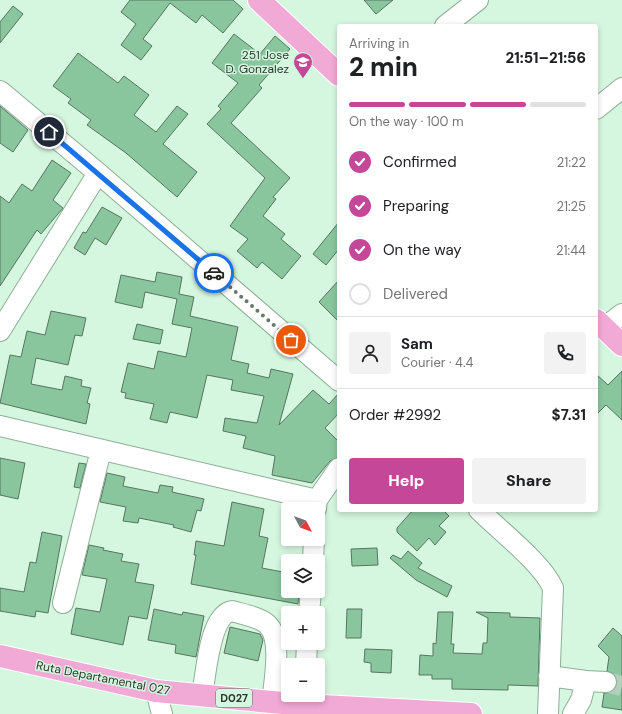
<!DOCTYPE html>
<html lang="en">
<head>
<meta charset="utf-8">
<style>
  :root { --surface:#fff; --page:#f2f2f2; --text:#202124; --muted:#757577; --line:#e0e0e0; --accent:#c54898 }
  body { margin:0; font-family:"DM Sans",sans-serif; background:var(--page); color:var(--text); height:100vh; display:flex; flex-direction:column; font-size:15px; white-space:nowrap }
  * { box-sizing:border-box; margin:0 }
  p { font-size:13px; color:var(--muted) }
  .icon { flex:none; width:22px; height:22px; fill:none; stroke:currentColor; stroke-width:2; stroke-linecap:round; stroke-linejoin:round }
  .map { position:relative; flex:1; overflow:hidden }
  .sheet { position:absolute; left:337px; top:24px; width:261px; height:488px; display:flex; flex-direction:column; background:var(--surface); border-radius:4px; box-shadow:0 2px 6px #0003 }
  .sheet>* { flex:none }
  .needle { width:26px; rotate:131deg }
  .buttons { position:absolute; left:281px; top:502px; display:grid; gap:8px }
  .buttons a { display:grid; place-items:center; width:44px; height:44px; border-radius:4px; background:var(--surface); box-shadow:0 2px 6px #0003; font-size:20px }
  .pin { position:absolute; display:grid; place-items:center; width:34px; height:34px; color:#fff; margin:-17px; border:2px solid #fff; border-radius:50%; box-shadow:0 1px 4px #0007 }
  .courier { position:absolute; display:grid; place-items:center; width:40px; height:40px; margin:-20px; border:3px solid #1a73e8; border-radius:50%; background:#fff; color:#222; box-shadow:0 1px 5px #0007 }
  .head em { font-style:normal; font-weight:800 }
  .head div { display:flex; flex-direction:column-reverse }
  .head { display:flex; align-items:center; justify-content:space-between; height:68px; padding:0 12px }
  h1 { font-size:26px; font-weight:800; line-height:30px }
  .bar { display:grid; grid-template-columns:repeat(4,1fr); gap:6px 4px; align-content:center; height:48px; padding:0 12px }
  .bar i { height:5px; border-radius:3px; background:var(--line) }
  .bar .selected { background:var(--accent) }
  .bar p { grid-column:span 4 }
  .line { display:flex; align-items:center; gap:10px; padding:0 12px; border-top:1px solid var(--line) }
  .line div { flex:1 }
  .round { display:grid; place-items:center; flex:none; width:42px; height:42px; border-radius:4px; background:var(--page) }
  ol { padding:0 12px; list-style:none }
  li { display:flex; align-items:center; gap:12px; height:44px }
  li p { margin-inline-start:auto }
  li .icon { padding:4px; border-radius:50%; background:var(--accent); color:#fff; stroke-width:4 }
  li:last-child { color:var(--muted) }
  li i { width:22px; height:22px; border:2px solid var(--line); border-radius:50% }
  .action { display:flex; gap:8px; margin-top:auto; padding:8px 12px }
  .action a { flex:1; height:46px; border-radius:4px; background:var(--accent); color:#fff; font-size:16px; font-weight:800; line-height:46px; text-align:center }
  .action a+a { background:var(--page); color:var(--text) }
  .map>svg:first-child { display:block }
  .building { fill:#89c69d; stroke:#577560 }
  .lines { fill:none; stroke-linecap:round; stroke-linejoin:round }
  .minor-tunnel { stroke:#b3d0bc; stroke-width:20; stroke-dasharray:20 10; stroke-linecap:butt }
  .minor-casing { stroke:#8eae98; stroke-width:22 }
  .major-casing { stroke:#fff; stroke-width:24 }
  .minor { stroke:#fff; stroke-width:20 }
  .major { stroke:#f1a9d5; stroke-width:22 }
  .done { stroke:#667a6d; stroke-width:4; stroke-dasharray:0 7.2 }
  .route { stroke:#1a73e8; stroke-width:5 }
  .labels { text-anchor:middle; stroke-width:3; stroke-linejoin:round; paint-order:stroke }
  .shield { fill:#d5f6df; stroke:#5e7164; stroke-width:1 }
  .shield-label { font-size:11px; font-weight:bold; fill:#2b382f }
  .poi-label { font-size:12px; fill:#2b382f; stroke:#d5f6df; text-anchor:end }
  .street-label { font-size:12px; fill:#2b382f; stroke:#d5f6df }
</style>
</head>
<body>
<div class="map">
<svg width="622" height="714" viewBox="0 0 622 714">
  <rect width="100%" height="100%" fill="#d5f6df"/>
  <path class="building" d="M130 0H233L243 9 223 33 202 15 196 23 170 3 143 39 152 46 141 60 121 45 136 24 121 12Z
    M364 0H393L376 14Z
    M13 6 23 14 0 43V22Z
    M234 34 260 54 275 36 290 49 259 85 262 88 231 123 290 178 273 197 276 199 263 216 285 234 281 239 301 256 282 279 262 262 257 268 237 251 248 239 230 226 265 178 207 124 221 109 218 106 238 83 212 63Z
    M78 53 118 83 124 76 149 95 134 115 156 132 177 106 188 114 163 144 197 172 177 197 126 153 87 125 91 120 68 103 71 99 53 86Z
    M0 106 28 130 13 152 0 143Z
    M52 160 71 173 53 200 63 208 41 234 37 230 0 286V196L9 203 22 184 32 191Z
    M102 207 122 218 106 245 95 238 85 255 74 248 83 232 86 233Z
    M339 222V249L326 265 313 254Z
    M157 272 182 277 179 294 194 297 190 316 238 327 231 360 249 364 247 373 269 378 271 369 293 374 279 425 313 390 329 404 339 393V413L325 428 339 442V457L330 461 312 483 272 475 275 456 243 448 246 436 223 431 225 418 257 423 264 396 231 390 233 380 207 375 197 418 170 412 167 423 150 419 154 404 125 398 126 393 121 392 128 363 154 369 158 351 186 357 192 328 172 324 177 299 145 292 142 308 115 302 121 275 155 282Z
    M339 280V322L319 302Z
    M51 311 86 318 82 336 75 335 68 365 36 358 31 384 62 390 65 376 82 380 81 386 91 388 87 403 90 404 86 424 0 403 10 355 21 357 27 331 45 335Z
    M137 324 163 330 160 344 133 339Z
    M622 371V420L606 405 596 415V374L608 385Z
    M0 458 25 463 18 499 0 495Z
    M79 463 86 464 80 488 74 487Z
    M107 473 125 477 123 486 158 493 160 485 173 487 172 492 204 499 201 511 197 510 191 532 173 527 174 525 139 518 138 523 123 521 126 507 100 502Z
    M232 502 264 509 259 536 268 538 262 568 288 573V591H299L298 604 191 584 196 555H194L196 541 224 546Z
    M413 510H443L449 516 439 526 446 532 435 545 429 538 417 551 397 532V528Z
    M42 532 62 536 48 613 36 611 35 617 0 611V588L24 592 30 562 36 563Z
    M89 545 104 548 103 550 123 554 121 561 139 564 135 582 154 585 147 619 129 616 123 645 71 634 76 608 100 612 107 579 82 575Z
    M377 548 378 565 352 566 351 549Z
    M408 551 422 563 418 568 452 586 447 597 416 580 390 558 393 555 401 559Z
    M154 609 182 615 183 612 204 616 196 657 175 653 176 645 148 640Z
    M347 609H362L361 638H346Z
    M438 612H453L451 644H454L453 653 482 654 483 643H487L488 618 476 612 510 613V617L540 618 538 686 508 685V690L452 689V679H432V675H419L420 655 433 656V643L436 644Z
    M230 627 260 634 263 640 258 661 224 653Z
    M613 628 622 636V710L602 707 604 693 612 692 616 688 617 682 616 676 607 671 609 657 598 646Z
    M365 649 392 650 391 673 371 672V663L364 662Z"/>
  <g class="lines">
    <path class="minor-tunnel" d="M606 682 622 686"/>
    <defs>
      <path id="minor" d="M445 26 478 0
        M0 91 98 173 339 381
        M596 109 622 88
        M604 328 622 314
        M0 331 98 173
        M0 426 317 500
        M316 509 317 500 339 468
        M479 510C499 530 542 563 553 588L548 714
        M313 561 314 539
        M63 603 101 450
        M309 613 311 591
        M306 665 307 643
        M549 676 586 681
        M156 691 162 714
        M202 695C206 676 209 615 232 611 242 614 259 617 267 624 283 638 274 682 272 702
        M573 714 581 700 586 681 606 682"/>
      <path id="major" d="M259 0 339 75
        M596 320 622 345
        M0 656 156 691 303 705 471 714"/>
    </defs>
    <use href="#minor" class="minor-casing"/>
    <use href="#major" class="major-casing"/>
    <use href="#minor" class="minor"/>
    <use href="#major" class="major"/>
  </g>
  <g class="lines">
    <path class="done" d="M214 273 291 340"/>
    <path class="route" d="M49 132 214 273"/>
  </g>
  <defs>
    <symbol id="school-pin" viewBox="-11 -11 22 30"><path d="M0 17L-7.5 6A9.5 9.5 0 1 1 7.5 6Z" fill="#c54898" stroke="#d5f6df"/><path d="M0-5L7-2L0 1L-7-2ZM-4 1L0 2.5L4 1V4Q0 6-4 4Z" fill="#fff"/></symbol>
  </defs>
  <g fill-rule="evenodd">
    <use href="#school-pin" x="292" y="51" width="22" height="30"/>
  </g>
  <g class="labels">
    <rect class="shield" x="216" y="689" width="36" height="18" rx="3"/>
    <g class="shield-label">
      <text x="234" y="702">D027</text>
    </g>
    <g class="poi-label">
      <text x="289" y="59">251 Jose<tspan x="289" dy="14">D. Gonzalez</tspan></text>
    </g>
    <g class="street-label">
      <text transform="translate(103 678) rotate(11)" y="4">Ruta Departamental 027</text>
    </g>
  </g>
</svg>
<div class="buttons">
<a><svg class="needle" viewBox="-14 -14 28 28"><path d="M0-13l5 13h-10z" fill="#e53935"/><path d="M0 13l5-13h-10z" fill="#757577"/></svg></a>
<a><svg class="icon" aria-label="layers" viewBox="0 0 24 24"><path d="M12 4l9 5-9 5-9-5zM3 14l9 5 9-5"/></svg></a>
<a>+</a>
<a>−</a>
</div>
<div class="pin" style="left:291px;top:340px;background:#ea580c"><svg class="icon" aria-label="bag" viewBox="0 0 24 24"><path d="M5 8h14l-1 12H6zM9 8a3 3 0 0 1 6 0"/></svg></div>
<div class="pin" style="left:49px;top:132px;background:#1f2937"><svg class="icon" aria-label="home" viewBox="0 0 24 24"><path d="M3 11l9-7 9 7M6 9v11h12V9"/></svg></div>
<div class="courier" style="left:214px;top:273px"><svg class="icon" aria-label="car" viewBox="0 0 24 24"><path d="M5 17H2v-5l4-1 3-4h7l3 4 3 1v5h-3M9 17h6M6 11h13"/><circle cx="7" cy="17" r="2"/><circle cx="17" cy="17" r="2"/></svg></div>
<section class="sheet">
<div class="head"><div><h1>2 min</h1><p>Arriving in</p></div><em>21:51–21:56</em></div>
<div class="bar"><i class="selected"></i><i class="selected"></i><i class="selected"></i><i></i><p>On the way · 100 m</p></div>
<ol>
<li><svg class="icon" aria-label="check" viewBox="0 0 24 24"><path d="M5 12l5 5 9-10"/></svg>Confirmed<p>21:22</p></li>
<li><svg class="icon" aria-label="check" viewBox="0 0 24 24"><path d="M5 12l5 5 9-10"/></svg>Preparing<p>21:25</p></li>
<li><svg class="icon" aria-label="check" viewBox="0 0 24 24"><path d="M5 12l5 5 9-10"/></svg>On the way<p>21:44</p></li>
<li><i></i>Delivered</li>
</ol>
<div class="line" style="height:72px"><a class="round"><svg class="icon" aria-label="person" viewBox="0 0 24 24"><circle cx="12" cy="8" r="4"/><path d="M4 21q1-7 8-7t8 7"/></svg></a><div><b>Sam</b><p>Courier · 4.4</p></div><a class="round"><svg class="icon" aria-label="phone" viewBox="0 0 24 24"><path d="M5 4h4l2 5-3 2q2 4 5 5l2-3 5 2v4C11 20 4 13 5 4z"/></svg></a></div>
<div class="line" style="height:52px"><div>Order #2992</div><b>$7.31</b></div>
<div class="action"><a>Help</a><a>Share</a></div>
</section>
</div>
</body>
</html>
